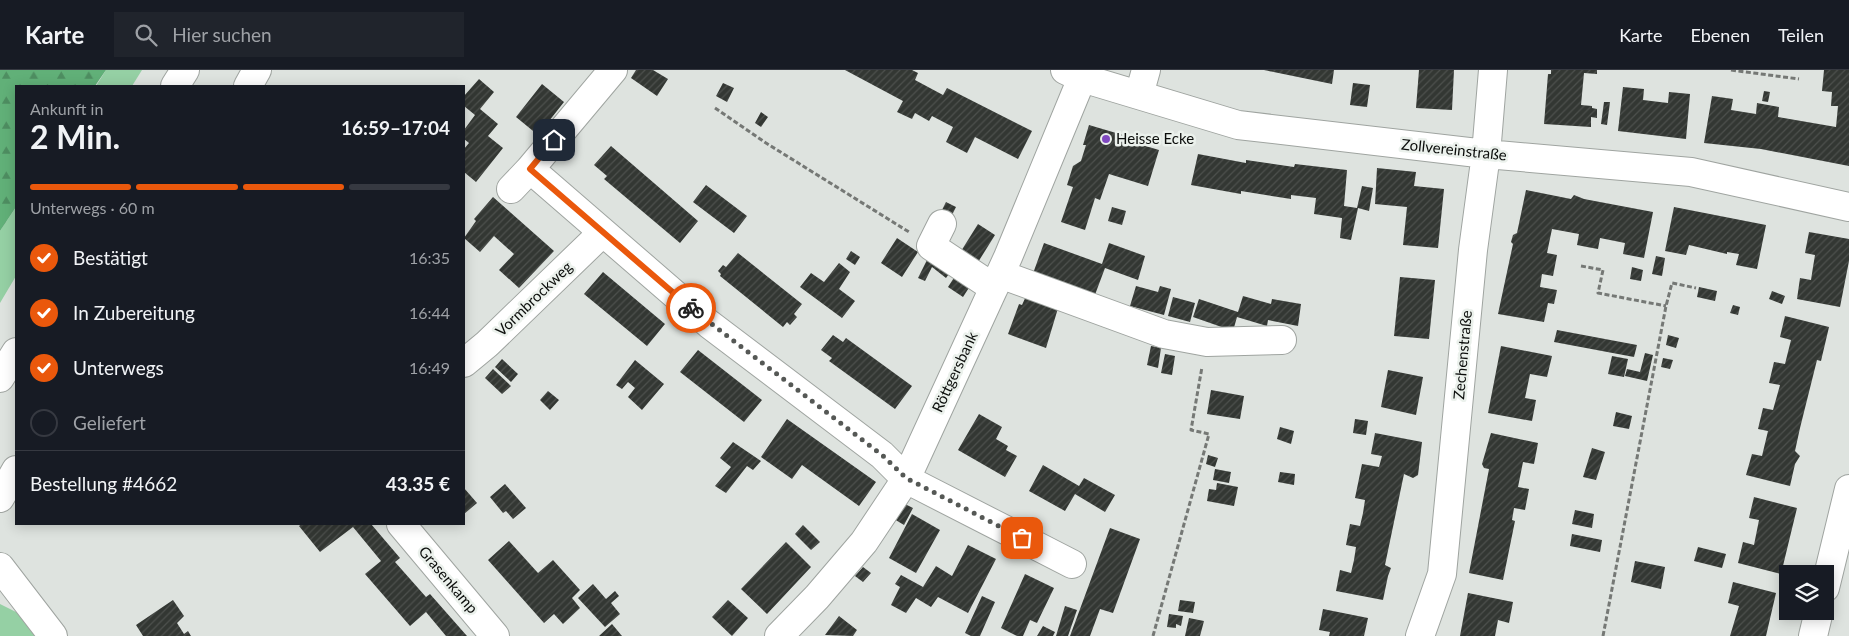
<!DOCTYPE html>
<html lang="de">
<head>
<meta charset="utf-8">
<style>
  :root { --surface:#171b24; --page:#20242c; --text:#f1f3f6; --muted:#9ea1a6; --line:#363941; --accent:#ea580c }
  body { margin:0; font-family:Lato,sans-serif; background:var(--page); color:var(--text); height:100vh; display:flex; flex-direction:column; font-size:19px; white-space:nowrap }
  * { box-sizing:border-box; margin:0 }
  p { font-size:16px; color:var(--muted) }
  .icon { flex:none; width:28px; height:28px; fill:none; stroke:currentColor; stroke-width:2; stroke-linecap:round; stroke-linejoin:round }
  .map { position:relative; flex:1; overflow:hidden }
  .side { position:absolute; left:15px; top:15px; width:450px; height:440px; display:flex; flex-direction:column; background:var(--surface); border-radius:0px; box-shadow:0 2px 12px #0003 }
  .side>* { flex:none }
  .controls { position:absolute; left:1779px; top:495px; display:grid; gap:10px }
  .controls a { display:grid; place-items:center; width:55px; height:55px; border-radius:0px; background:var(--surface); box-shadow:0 2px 12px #0003; font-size:25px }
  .pin { position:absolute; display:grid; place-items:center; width:42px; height:42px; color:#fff; margin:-21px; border-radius:10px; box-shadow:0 2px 8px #0006 }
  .courier { position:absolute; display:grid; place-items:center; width:50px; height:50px; margin:-25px; border:4px solid #ea580c; border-radius:50%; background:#fff; color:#222; box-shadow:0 1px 6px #0007 }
  .summary em { font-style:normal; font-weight:700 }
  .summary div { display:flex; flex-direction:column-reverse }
  .summary { display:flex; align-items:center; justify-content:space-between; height:85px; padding:0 15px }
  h1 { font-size:32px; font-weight:700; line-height:38px }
  .bar { display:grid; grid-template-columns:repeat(4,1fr); gap:8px 5px; align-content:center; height:60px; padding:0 15px }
  .bar i { height:6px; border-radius:4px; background:var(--line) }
  .bar .active { background:var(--accent) }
  .bar p { grid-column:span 4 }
  .line { display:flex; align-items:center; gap:12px; padding:0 15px; border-top:1px solid var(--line) }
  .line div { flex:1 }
  ol { padding:0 15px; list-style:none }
  li { display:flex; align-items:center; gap:15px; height:55px }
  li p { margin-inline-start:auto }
  li .icon { padding:5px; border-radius:50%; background:var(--accent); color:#fff; stroke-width:4 }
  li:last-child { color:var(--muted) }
  li i { width:28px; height:28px; border:2px solid var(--line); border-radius:50% }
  header { display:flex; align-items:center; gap:30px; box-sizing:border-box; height:70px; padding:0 25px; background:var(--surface); border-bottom:1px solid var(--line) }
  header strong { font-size:24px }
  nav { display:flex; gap:28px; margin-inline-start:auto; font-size:18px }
  .search { width:350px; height:45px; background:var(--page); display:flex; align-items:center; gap:12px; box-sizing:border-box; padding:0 18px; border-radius:0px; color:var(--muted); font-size:19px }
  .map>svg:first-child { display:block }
  .green { fill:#95d0a4 }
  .forest { fill:url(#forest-firs) }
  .building { fill:url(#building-hatch) }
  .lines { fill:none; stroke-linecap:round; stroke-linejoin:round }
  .minor-casing { stroke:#9fa4a0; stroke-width:30 }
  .major-casing { stroke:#9fa4a0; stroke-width:30 }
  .highway-casing { stroke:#9fa4a0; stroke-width:30 }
  .path { stroke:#757875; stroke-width:3; stroke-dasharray:5 2.5; stroke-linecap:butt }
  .minor { stroke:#fff; stroke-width:28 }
  .major { stroke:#fff; stroke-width:28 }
  .highway { stroke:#fff; stroke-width:28 }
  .done { stroke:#555855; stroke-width:5; stroke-dasharray:0 9 }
  .route { stroke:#ea580c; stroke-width:6 }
  .poi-dot { fill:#8049c0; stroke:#ebf1ec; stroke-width:2 }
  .labels { text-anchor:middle; stroke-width:5; stroke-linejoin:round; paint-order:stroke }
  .poi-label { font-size:15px; fill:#0b0d0b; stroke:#ebf1ec; text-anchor:start }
  .street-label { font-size:15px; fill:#0b0d0b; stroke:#ebf1ec }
</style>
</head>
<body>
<header>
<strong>Karte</strong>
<div class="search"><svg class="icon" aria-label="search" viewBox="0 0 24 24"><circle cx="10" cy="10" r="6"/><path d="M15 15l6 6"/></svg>Hier suchen</div>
<nav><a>Karte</a><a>Ebenen</a><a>Teilen</a></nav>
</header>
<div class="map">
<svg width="1849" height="566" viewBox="0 0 1849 566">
  <defs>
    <pattern id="forest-firs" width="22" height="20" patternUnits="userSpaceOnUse" patternTransform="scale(1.25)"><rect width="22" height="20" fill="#61b078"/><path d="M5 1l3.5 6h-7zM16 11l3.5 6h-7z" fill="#4e8e61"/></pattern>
    <pattern id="building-hatch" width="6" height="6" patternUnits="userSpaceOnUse" patternTransform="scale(1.25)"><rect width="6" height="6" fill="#333733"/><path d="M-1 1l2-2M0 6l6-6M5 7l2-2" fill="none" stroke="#4d504d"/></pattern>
  </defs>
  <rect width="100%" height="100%" fill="#dee3df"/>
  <path class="green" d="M106 0H142L132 16H96Z
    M16 137V206L0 233V161Z
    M0 534 22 545 37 566H0Z"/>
  <path class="forest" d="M0 0H106L95 16H16V137L0 161Z"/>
  <path class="building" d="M636 0H653L668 9 657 26 631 8Z
    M845 0H912L918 3 915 10 943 25 947 18 1032 61 1018 89 975 67 967 83 946 72 953 57 932 46 929 51 915 43 912 49 897 42 903 31Z
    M1264 0H1334L1332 14Z
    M1419 0H1454L1452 40 1416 38Z
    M1551 0H1597V4L1584 3 1581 35 1592 36V38L1597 39V48L1591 47V57L1544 54 1548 4H1551Z
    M1824 0H1849V96L1761 79 1704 73 1712 26 1733 29 1731 40 1756 44 1757 33 1779 37 1778 47 1836 57 1838 36H1831L1832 22 1822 21Z
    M479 9 494 22 480 39 498 54 488 66 503 78 476 112 464 102V79L469 73 464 69V60L475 45 464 36V26Z
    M723 13 734 18 727 32 716 26Z
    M1353 13 1370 15 1367 37 1350 35Z
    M542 14 564 32 538 65 516 47Z
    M1623 17 1644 19 1643 30 1668 33 1669 22 1690 24 1686 69 1618 61Z
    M1764 21 1770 22 1768 32 1762 31Z
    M1604 32H1610L1607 55 1601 54Z
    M761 42 768 47 761 57 755 53Z
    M1089 55 1133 68 1132 72 1159 80 1148 116 1109 104 1100 130 1095 128 1085 160 1061 152 1073 117 1067 115 1073 96 1081 91 1086 75H1083Z
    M611 76 698 151 680 173 604 109 607 106 594 95Z
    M1198 84 1246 93V90L1294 97 1295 94 1347 100 1344 136 1357 138 1362 116 1373 118 1369 141 1358 138 1351 170 1340 168 1342 148 1314 144 1316 128 1291 125V129L1241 121V124L1191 115Z
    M1377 98 1416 102 1414 116 1444 119 1438 178 1403 175 1407 137 1375 134Z
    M706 115 747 146 734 163 693 132Z
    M1526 120 1571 129 1574 125 1584 129 1653 142 1644 188 1623 184 1625 173 1600 168 1598 179 1587 177 1577 175 1579 164 1552 159 1547 183 1557 185 1553 206 1542 204 1540 217 1557 220 1554 234 1548 233 1544 252 1498 244 1513 174 1511 172 1513 165 1517 163Z
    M493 127 554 181 519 218 499 200 514 184 494 166 480 182 464 168 476 151 474 149Z
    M946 132 956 137 946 157 936 152Z
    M1112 137 1126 141 1122 155 1108 151Z
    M1674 137 1766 155 1757 199 1736 195 1739 184 1727 182V184L1689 175 1686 185 1665 181Z
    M978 154 995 165 975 197 958 186Z
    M1809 162 1849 169V191L1840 237 1797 229 1800 208 1811 210 1813 197 1815 185 1805 183Z
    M897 168 918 182 902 207 881 193Z
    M1044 173 1102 194 1109 173 1145 186 1138 210 1105 198 1093 230 1031 209Z
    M851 181 860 187 855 195 846 189Z
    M931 182 954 197 946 208 932 197 925 211 918 208Z
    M738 183 802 234 794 244 797 247 790 255 787 252 783 257 720 206 721 204 718 201 723 195 726 197Z
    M1656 186 1665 188 1662 206 1652 204Z
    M839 193 850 202 839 219 855 231 842 248 800 217 811 203 824 212Z
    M1632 197 1643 200 1641 211 1630 209Z
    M959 200 974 210 963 227 948 217Z
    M603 202 665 254 647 276 584 224Z
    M1400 207 1435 210 1429 269 1394 266Z
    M1136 216 1158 222 1160 216 1171 219 1164 245 1130 236Z
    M1699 217 1717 221 1715 231 1697 227Z
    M1772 221 1785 226 1782 234 1769 229Z
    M1027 224 1059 235 1046 278 1008 264 1019 234 1022 235Z
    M1243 226 1271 234 1272 229 1301 234 1298 256 1268 250 1267 256 1237 247 1233 261 1193 247 1199 229 1238 242Z
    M1173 227 1195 233 1190 252 1168 246Z
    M1733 235 1740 237 1738 245 1730 243Z
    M1785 246 1829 257 1821 291 1817 290 1800 358 1795 381 1800 386 1795 394 1790 416 1746 405 1752 384 1762 386 1768 361 1758 359 1763 338 1773 340 1780 315 1769 313 1774 292 1785 294 1791 270 1780 267Z
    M1557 260 1637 275 1634 287 1554 272Z
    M833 265 843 272 846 268 912 316 895 339 829 291 832 288 821 280Z
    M1668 265 1679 268 1676 278 1666 275Z
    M1151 276 1161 278 1158 298 1147 295Z
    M1501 276 1552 286 1547 307 1530 304 1525 328 1536 330 1532 351 1488 343Z
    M698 280 762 330 744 352 680 302Z
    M1645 283 1653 285 1647 311 1625 306 1627 299 1640 302Z
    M1165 284 1175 286 1172 305 1161 303Z
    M1612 286 1628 289 1624 307 1608 304Z
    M1663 288 1673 290 1670 299 1661 297Z
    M502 289 518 304 511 312 495 297Z
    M635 290 664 314 642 340 628 327 635 318 628 312 622 319 616 315Z
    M493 299 511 316 502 324 485 308Z
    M1388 300 1423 307 1416 345 1381 337Z
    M1211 320 1244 326 1240 349 1207 344Z
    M548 321 559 330 550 340 540 330Z
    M1616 342 1632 346 1629 359 1613 356Z
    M979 344 1002 357 996 369 1008 376 1006 380 1017 386 1005 407 958 380Z
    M787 349 876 412 859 436 802 395 792 409 761 387Z
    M1355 349 1368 351 1366 365 1353 363Z
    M1280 357 1294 361 1291 374 1277 369Z
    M1375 363 1422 372 1418 405 1413 408 1404 404 1385 495 1391 498 1388 506 1383 530 1336 521 1340 500 1351 503 1354 490 1356 477 1346 475 1350 454 1360 456 1363 443 1365 430 1355 428 1362 394 1379 397 1382 386 1371 384Z
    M1491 363 1538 373 1534 394 1523 392 1518 417 1529 419 1525 440 1514 438 1512 450 1515 451 1503 510 1469 503 1489 399 1484 398 1482 394Z
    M733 372 761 391 753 400 747 396 726 423 715 416 731 397 720 388Z
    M1592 378 1605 382 1596 410 1583 407Z
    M1208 385 1218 388 1215 397 1206 394Z
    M1043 395 1079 416 1084 408 1115 425 1105 442 1075 424 1065 441 1029 421Z
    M1215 399 1231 402 1229 413 1213 410Z
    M1280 402 1295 404 1294 415 1278 412Z
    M1217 413 1238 417 1234 436 1207 431 1209 419 1216 420Z
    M505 414 526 438 513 449 506 441 503 443 490 427Z
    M464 418 477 433 464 444Z
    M1754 427 1797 438 1781 504 1738 493 1743 472 1754 475 1759 450 1749 448Z
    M903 433 913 438 904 455 894 449Z
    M1575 440 1594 444 1592 458 1572 454Z
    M912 444 940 460 916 503 889 488Z
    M302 454H371L400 488 395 492 426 527 430 524 467 566H446L426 542 410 556 365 504 381 491 353 457 320 482 299 456Z
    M803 455 820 472 811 480 795 464Z
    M1110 458 1140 469 1113 543 1100 539 1090 566H1070Z
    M1572 464 1602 470 1600 482 1570 476Z
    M509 471 538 503 553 490 580 520 572 528 580 538 563 554 554 544 544 553 488 490Z
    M786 472 811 497 767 544 741 519Z
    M968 475 996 489 968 543 938 527 931 537 916 528 906 543 891 535 900 517 895 514 901 505 923 517 936 496 952 506Z
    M1698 477 1726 484 1722 498 1694 491Z
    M1635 491 1665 497 1661 519 1631 512Z
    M863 497 871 503 863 512 855 506Z
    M1025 504 1054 518 1037 553 1030 550 1023 566H1017L1001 558Z
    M1733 512 1776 523 1766 566H1730L1739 536 1728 533Z
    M593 514 606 529 615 521 619 526 611 533 620 544 605 557 578 528Z
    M1468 523 1513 532 1509 553 1498 550 1495 566H1460Z
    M982 526 995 532 980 566H971L965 563Z
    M173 530 184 546 177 553 184 564 188 561 191 566H143L136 555Z
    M728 530 748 548 732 566 712 547Z
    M1180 530 1195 532 1193 543 1178 541Z
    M1065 536 1077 540 1068 566H1056Z
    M1323 539 1368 548 1364 566H1329L1330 562 1319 560Z
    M1169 544 1183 546 1181 556 1176 554V558L1167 557Z
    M839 546 857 560 853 566 825 565Z
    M1189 548 1204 551 1200 566H1185Z
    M612 554 622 566H599Z
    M1043 556 1055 562 1053 566H1037Z"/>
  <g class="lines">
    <defs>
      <path id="minor" d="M1065 0 1082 8 1238 55 1486 84 1691 102 1849 137
        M1139 25 1146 0
        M530 99 613 0
        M511 119 530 99 709 254 882 385 906 409 1072 494
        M942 154 931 176 994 218
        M1000 204 1164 264 1207 272 1282 270
        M464 293 487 274 602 163
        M401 454 495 566
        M0 497 53 566
        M779 566 817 527 864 472 906 409 1008 187 1082 8
        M1420 566 1442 504 1473 180 1486 84 1493 0"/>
      <path id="major" d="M1825 518 1849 419
        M1813 566 1819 541"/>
      <path id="highway" d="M175 16 185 0
        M248 16 257 0
        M0 308 16 282
        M0 428 16 400"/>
    </defs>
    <use href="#minor" class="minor-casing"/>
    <use href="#major" class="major-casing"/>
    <use href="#highway" class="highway-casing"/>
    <path class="path" d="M1731 0 1799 9
      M715 38 766 73 909 162
      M1581 196 1603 200 1598 223 1666 236
      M1153 566 1209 364 1191 360 1202 297
      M1603 566 1666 236 1672 213 1696 218"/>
    <use href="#minor" class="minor"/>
    <use href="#major" class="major"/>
    <use href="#highway" class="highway"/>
  </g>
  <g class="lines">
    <path class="done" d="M691 238 882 385 906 408 1022 468"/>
    <path class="route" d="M554 70 530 99 691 238"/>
  </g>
  <circle class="poi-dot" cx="1106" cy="69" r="5"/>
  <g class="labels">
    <g class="poi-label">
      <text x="1116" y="74">Heisse Ecke</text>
    </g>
    <g class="street-label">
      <text transform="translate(1454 80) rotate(6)" y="5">Zollvereinstraße</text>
      <text transform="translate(534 229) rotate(-44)" y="5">Vormbrockweg</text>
      <text transform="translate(1463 285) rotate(-85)" y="5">Zechenstraße</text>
      <text transform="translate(955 302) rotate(-65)" y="5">Röttgersbank</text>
      <text transform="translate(448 510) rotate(50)" y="5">Grasenkamp</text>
    </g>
  </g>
</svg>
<div class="controls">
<a><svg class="icon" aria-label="layers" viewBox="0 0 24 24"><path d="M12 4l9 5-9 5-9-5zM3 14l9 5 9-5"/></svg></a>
</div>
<div class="pin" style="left:1022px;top:468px;background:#ea580c"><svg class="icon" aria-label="bag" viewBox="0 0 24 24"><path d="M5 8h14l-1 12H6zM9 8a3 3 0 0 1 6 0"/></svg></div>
<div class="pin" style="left:554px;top:70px;background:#1f2937"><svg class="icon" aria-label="home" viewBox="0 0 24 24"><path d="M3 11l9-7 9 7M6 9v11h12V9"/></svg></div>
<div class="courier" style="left:691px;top:238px"><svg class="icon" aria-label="bike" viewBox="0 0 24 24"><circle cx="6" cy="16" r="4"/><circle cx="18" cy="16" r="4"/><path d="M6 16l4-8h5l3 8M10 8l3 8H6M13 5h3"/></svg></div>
<section class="side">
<div class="summary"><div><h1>2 Min.</h1><p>Ankunft in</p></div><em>16:59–17:04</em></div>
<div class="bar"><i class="active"></i><i class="active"></i><i class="active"></i><i></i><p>Unterwegs · 60 m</p></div>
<ol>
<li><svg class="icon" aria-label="check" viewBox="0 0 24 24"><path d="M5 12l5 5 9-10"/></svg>Bestätigt<p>16:35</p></li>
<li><svg class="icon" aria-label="check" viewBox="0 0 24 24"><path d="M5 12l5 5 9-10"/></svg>In Zubereitung<p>16:44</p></li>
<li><svg class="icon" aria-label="check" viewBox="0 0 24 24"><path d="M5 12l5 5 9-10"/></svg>Unterwegs<p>16:49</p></li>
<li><i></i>Geliefert</li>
</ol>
<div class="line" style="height:65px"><div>Bestellung #4662</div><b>43.35 €</b></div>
</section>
</div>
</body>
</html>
